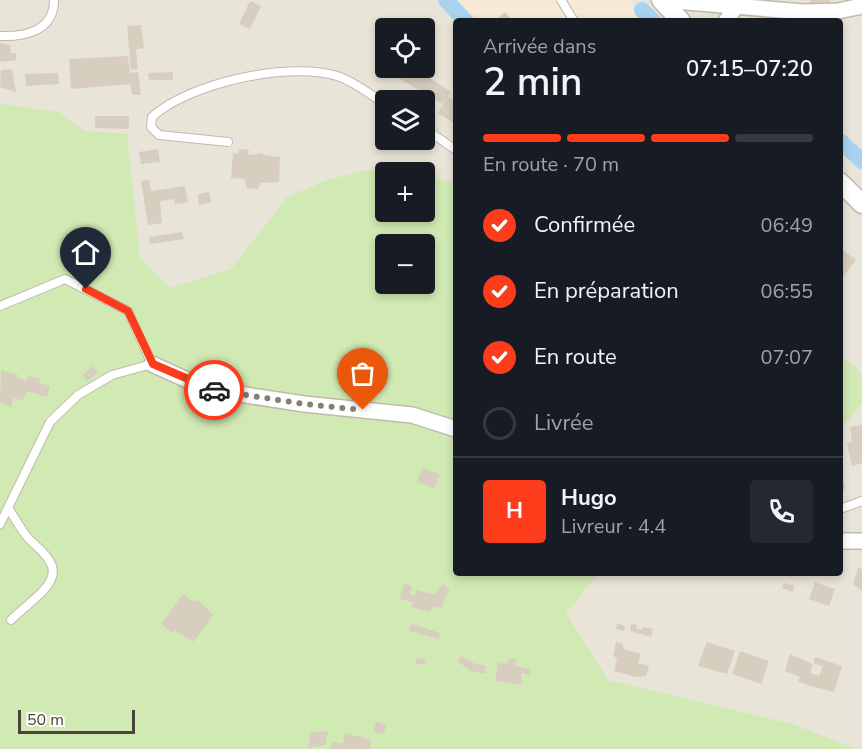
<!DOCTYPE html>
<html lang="fr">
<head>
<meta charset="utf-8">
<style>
  :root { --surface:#171b24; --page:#242831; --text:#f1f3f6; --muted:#9ea1a6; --line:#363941; --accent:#fc3c1a }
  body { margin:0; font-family:"Nunito Sans",sans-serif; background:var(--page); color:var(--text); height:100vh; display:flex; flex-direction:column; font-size:22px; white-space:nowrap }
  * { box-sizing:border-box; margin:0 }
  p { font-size:20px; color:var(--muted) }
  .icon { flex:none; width:33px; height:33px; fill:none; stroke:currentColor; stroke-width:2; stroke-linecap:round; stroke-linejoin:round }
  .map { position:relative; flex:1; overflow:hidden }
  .details { position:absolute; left:453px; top:18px; width:390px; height:558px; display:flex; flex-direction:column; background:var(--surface); border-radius:6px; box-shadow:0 3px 9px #0003 }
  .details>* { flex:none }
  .buttons { position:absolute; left:375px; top:18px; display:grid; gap:12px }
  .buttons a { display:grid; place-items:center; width:60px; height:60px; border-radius:6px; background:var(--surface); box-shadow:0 3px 9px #0003; font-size:30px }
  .scale { position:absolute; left:18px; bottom:15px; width:117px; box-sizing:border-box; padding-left:6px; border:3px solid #494238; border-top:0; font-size:16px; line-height:21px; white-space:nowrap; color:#494238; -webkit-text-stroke:4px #fff; paint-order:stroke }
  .pin { position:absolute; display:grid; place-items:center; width:51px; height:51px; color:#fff; margin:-62px -26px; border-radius:50% 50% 50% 0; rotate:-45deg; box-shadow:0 0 6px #0007 }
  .pin .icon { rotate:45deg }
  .courier { position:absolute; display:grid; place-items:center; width:60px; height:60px; margin:-30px; border:4px solid #fc3c1a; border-radius:50%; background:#fff; color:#222; box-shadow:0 2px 8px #0007 }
  .headline em { font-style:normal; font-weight:600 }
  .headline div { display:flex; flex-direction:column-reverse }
  .headline { display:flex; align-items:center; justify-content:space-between; height:102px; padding:0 30px }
  h1 { font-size:39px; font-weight:600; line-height:45px }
  .bar { display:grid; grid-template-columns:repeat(4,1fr); gap:9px 6px; align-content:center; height:72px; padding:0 30px }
  .bar i { height:8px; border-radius:4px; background:var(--line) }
  .bar .on { background:var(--accent) }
  .bar p { grid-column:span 4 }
  .line { display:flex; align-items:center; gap:15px; padding:0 30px; border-top:2px solid var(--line) }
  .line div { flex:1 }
  .round { display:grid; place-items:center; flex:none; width:63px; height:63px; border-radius:6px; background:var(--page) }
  ol { padding:0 30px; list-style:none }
  li { display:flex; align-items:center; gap:18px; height:66px }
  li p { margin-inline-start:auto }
  li .icon { padding:6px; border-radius:50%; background:var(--accent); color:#fff; stroke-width:4 }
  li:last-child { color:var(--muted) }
  li i { width:33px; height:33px; border:3px solid var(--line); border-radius:50% }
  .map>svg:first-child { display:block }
  .residential { fill:#e9e4d8; fill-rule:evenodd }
  .commercial { fill:#f6e9d6 }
  .green { fill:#d1e9b3; fill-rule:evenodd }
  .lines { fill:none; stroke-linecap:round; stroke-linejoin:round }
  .canal { stroke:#a7d3f1; stroke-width:16 }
  .building { fill:#d7cebf }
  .service-casing { stroke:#c1baac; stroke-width:10 }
  .minor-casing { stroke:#c1baac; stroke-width:18 }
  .tertiary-casing { stroke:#c1baac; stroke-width:21 }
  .service { stroke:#fff; stroke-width:8 }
  .minor { stroke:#fff; stroke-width:15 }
  .tertiary { stroke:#fff; stroke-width:18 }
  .done { stroke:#858076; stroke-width:6; stroke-dasharray:0 10.8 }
  .route { stroke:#fc3c1a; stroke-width:8 }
</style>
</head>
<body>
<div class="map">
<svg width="862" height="749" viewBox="0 0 862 749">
  <rect width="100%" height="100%" fill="#f5f2ea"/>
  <path class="residential" d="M0 0H862V749H0ZM456 21H840V573H456ZM386 28H424V68H386ZM386 100H424V140H386ZM386 172H424V212H386ZM386 244H424V284H386Z"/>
  <path class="commercial" d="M458 0H630L640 12 637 21H479Z"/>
  <path class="green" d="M0 104 59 112 84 131 127 134 140 258 170 288 231 269 287 197 328 180 364 170 405 172H386V212H424L425 174 456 184V573H599L566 613 608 680 792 724 857 749H0ZM386 244H424V284H386Z
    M840 356 854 366 862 375V403L840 430Z"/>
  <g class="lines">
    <path class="canal" d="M446 0 465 21
      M642 10 653 21
      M840 141 862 161"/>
  </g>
  <path class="building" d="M810 0H830V4H810Z
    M250 1 261 6 250 29 239 24Z
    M505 12 513 21H501L498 18Z
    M141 25 144 48 136 49 138 69 131 70 127 26Z
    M0 43 10 45 11 53H16V60L0 62Z
    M128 56 130 73 138 72 141 95H132L130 84 71 89 69 59Z
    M398 68H417L416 69 451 92 448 96 456 102 454 123 438 113 443 104 393 75Z
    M12 69 16 92 0 87 1 70Z
    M173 72V80H149L148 73Z
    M58 73 59 84 26 86 25 74Z
    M95 116H129V129L95 128Z
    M158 149 160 162 141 164 139 152Z
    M239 149 249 150 248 155 263 153V155L280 157 279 182 261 183 258 189 247 188 244 179 231 178 233 153 238 154Z
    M149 180 151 191 185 186 188 203 175 204 174 199 160 201 162 223 148 225 141 181Z
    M209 192 211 202 199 205 198 194Z
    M182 232 184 239 150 244 149 237Z
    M840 248 856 260 842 278 840 276Z
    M93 366 98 373 87 381 82 375Z
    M1 370 18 375 17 378 26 381 28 376 40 379 39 383 50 386 47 397 26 391 23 401 14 398 11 407 0 403Z
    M862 425V463L852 466 847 443 852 442 850 427Z
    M422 468 440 474 434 488 417 482Z
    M843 479 845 489 840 490V480Z
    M858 568 862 569V591L853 584Z
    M815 582 835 589 829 606 809 599Z
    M784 583 795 586 793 592 782 588Z
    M404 584 412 586 410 594 414 596 416 590 434 594 443 584 450 591 445 597 442 608 433 606 430 612 411 607 413 602 400 599Z
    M183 594 194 602 197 599 213 615 193 642 175 630 173 633 161 624Z
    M617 623 625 626 624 631 616 629Z
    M412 624 440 633 439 639 409 631Z
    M631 624 637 625 636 629 642 630 643 627 653 629 651 637 630 631Z
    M616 642 623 644V649L641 654 638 663 649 666 646 676 636 677 614 671 617 659 613 655Z
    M707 642 735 651 727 674 698 666Z
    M740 651 769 661 761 684 732 674Z
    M790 654 813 664 810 673 819 676 823 666 813 663 815 657 842 666 834 692 810 686 798 681 800 677 785 671Z
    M461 656 473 663 486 666 485 674 471 671 457 661Z
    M425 658 426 663 417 665 415 659Z
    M508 659H516L515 666 531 669 530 675 522 673 521 685 495 681 498 663 507 664Z
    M376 722 387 725 383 734 374 732Z
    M328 731 325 745 308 748 311 733Z
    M345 733 371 740 370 749H329L333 742 343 744Z"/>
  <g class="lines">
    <defs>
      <path id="service" d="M561 0 574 21
        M0 36C25 37 54 31 54 0
        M424 128 456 150
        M228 142 159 135 151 127 152 117C189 83 289 61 337 76 354 81 370 95 386 104
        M0 306 65 279 128 311 152 364 112 375 78 395 50 422 0 524
        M8 508C15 518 21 530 29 539 45 555 66 568 42 592 32 602 21 610 11 620
        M840 509 862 501"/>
      <path id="minor" d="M663 0 804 12 838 11 862 6
        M726 21 737 5
        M152 364 207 389 304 404 412 415 456 429
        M840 541H862"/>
      <path id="tertiary" d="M661 0 681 21
        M840 182 862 204"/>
    </defs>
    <use href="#service" class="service-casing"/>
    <use href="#minor" class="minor-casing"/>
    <use href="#tertiary" class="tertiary-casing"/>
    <use href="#service" class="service"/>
    <use href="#minor" class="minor"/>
    <use href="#tertiary" class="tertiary"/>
  </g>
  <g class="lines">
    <path class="done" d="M214 390 304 404 363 410"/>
    <path class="route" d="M86 289 128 311 153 364 214 390"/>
  </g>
</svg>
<div class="buttons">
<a><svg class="icon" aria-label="locate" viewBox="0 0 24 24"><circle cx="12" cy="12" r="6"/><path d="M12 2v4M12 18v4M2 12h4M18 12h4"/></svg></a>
<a><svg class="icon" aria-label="layers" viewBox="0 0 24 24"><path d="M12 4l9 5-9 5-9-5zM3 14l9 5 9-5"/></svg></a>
<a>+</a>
<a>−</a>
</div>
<div class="scale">50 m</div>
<div class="pin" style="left:363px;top:410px;background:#ea580c"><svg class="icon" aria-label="bag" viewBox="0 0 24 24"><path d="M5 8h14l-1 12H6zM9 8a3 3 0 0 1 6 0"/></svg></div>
<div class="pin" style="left:86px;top:289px;background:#1f2937"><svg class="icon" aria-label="home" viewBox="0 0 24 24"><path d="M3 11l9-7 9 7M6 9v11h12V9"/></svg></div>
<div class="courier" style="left:214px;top:390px"><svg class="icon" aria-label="car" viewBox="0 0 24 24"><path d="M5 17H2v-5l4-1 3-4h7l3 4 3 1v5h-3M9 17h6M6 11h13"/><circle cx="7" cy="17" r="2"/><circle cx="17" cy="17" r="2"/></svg></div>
<section class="details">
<div class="headline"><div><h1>2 min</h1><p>Arrivée dans</p></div><em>07:15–07:20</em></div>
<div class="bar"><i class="on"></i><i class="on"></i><i class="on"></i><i></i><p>En route · 70 m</p></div>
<ol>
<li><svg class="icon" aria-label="check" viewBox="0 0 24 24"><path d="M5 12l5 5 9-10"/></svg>Confirmée<p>06:49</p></li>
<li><svg class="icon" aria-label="check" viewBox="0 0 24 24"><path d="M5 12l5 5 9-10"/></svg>En préparation<p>06:55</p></li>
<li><svg class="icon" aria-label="check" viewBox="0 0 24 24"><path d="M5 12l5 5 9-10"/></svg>En route<p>07:07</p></li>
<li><i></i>Livrée</li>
</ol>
<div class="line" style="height:108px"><b class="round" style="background:var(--accent);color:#fff">H</b><div><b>Hugo</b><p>Livreur · 4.4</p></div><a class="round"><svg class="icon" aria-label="phone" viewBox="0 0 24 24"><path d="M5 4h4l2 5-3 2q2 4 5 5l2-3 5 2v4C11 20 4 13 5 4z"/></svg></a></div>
</section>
</div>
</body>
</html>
